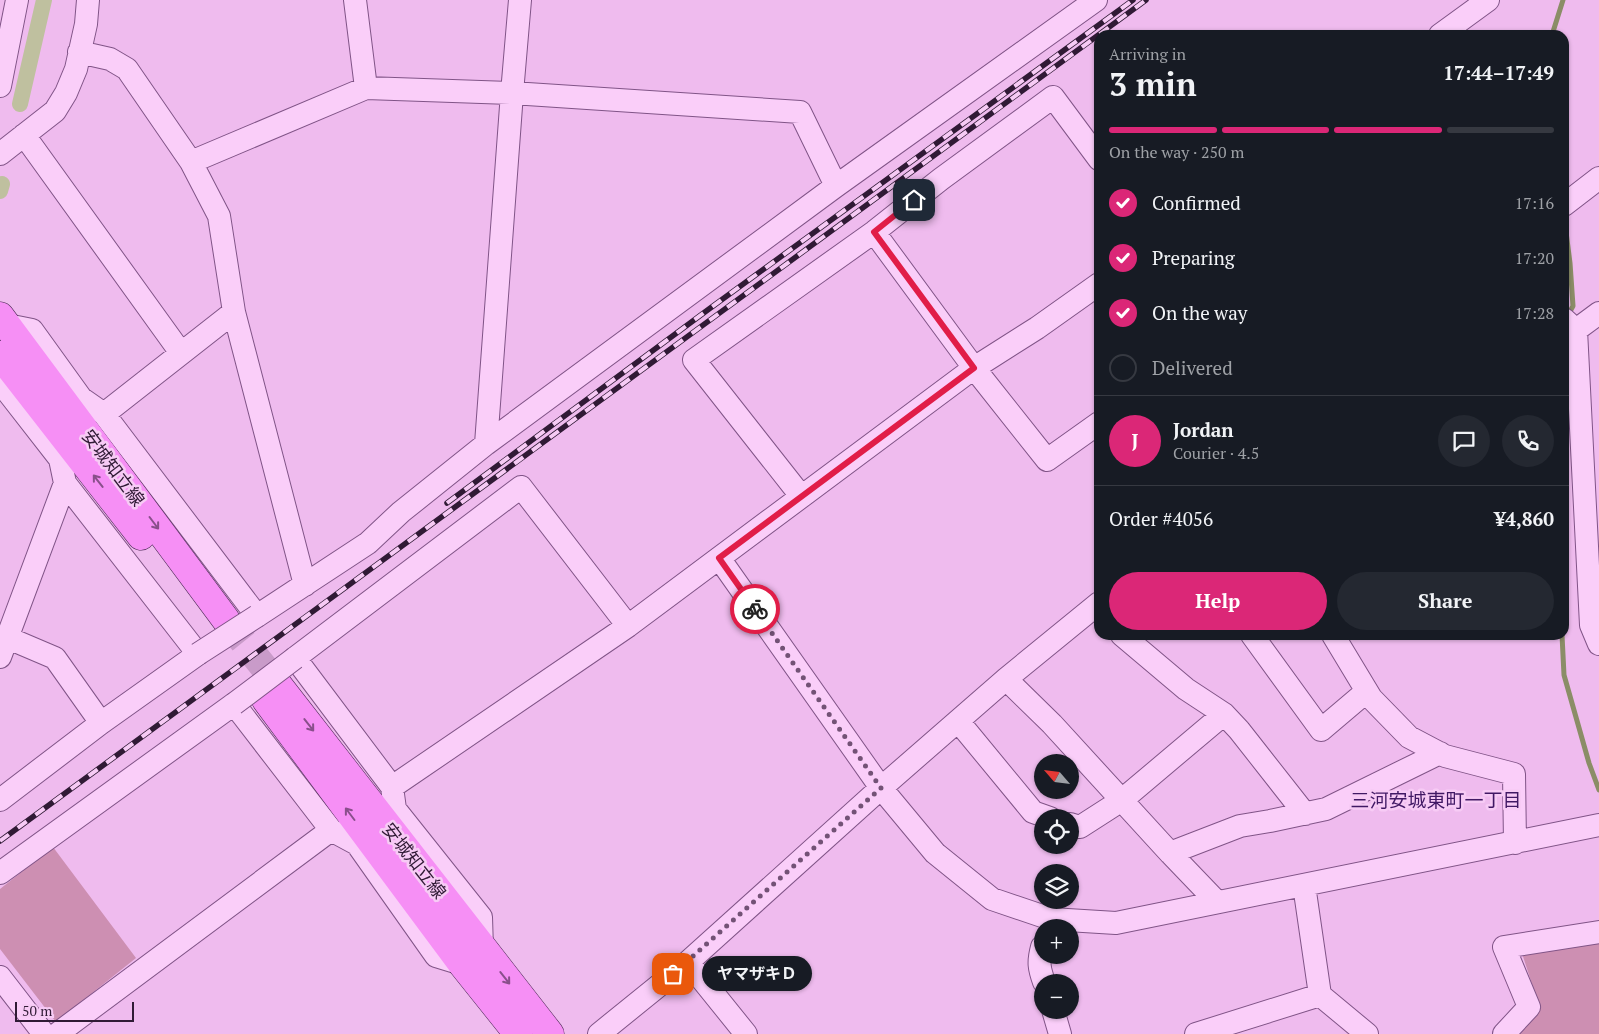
<!DOCTYPE html>
<html lang="en">
<head>
<meta charset="utf-8">
<style>
  :root { --surface:#171b24; --page:#242831; --text:#f1f3f6; --muted:#9ea1a6; --line:#363941; --accent:#db2777 }
  body { margin:0; font-family:"PT Serif","Noto Sans JP",serif; background:var(--page); color:var(--text); height:100vh; display:flex; flex-direction:column; font-size:19px; white-space:nowrap }
  * { box-sizing:border-box; margin:0 }
  p { font-size:16px; color:var(--muted) }
  .icon { flex:none; width:28px; height:28px; fill:none; stroke:currentColor; stroke-width:2; stroke-linecap:round; stroke-linejoin:round }
  .map { position:relative; flex:1; overflow:hidden }
  .drawer { position:absolute; left:1094px; top:30px; width:475px; height:610px; display:flex; flex-direction:column; background:var(--surface); border-radius:15px; box-shadow:0 1px 4px #0004 }
  .drawer>* { flex:none }
  .needle { width:32px; rotate:298deg }
  .tools { position:absolute; left:1034px; top:754px; display:grid; gap:10px }
  .tools a { display:grid; place-items:center; width:45px; height:45px; border-radius:50%; background:var(--surface); box-shadow:0 1px 4px #0004; font-size:25px }
  .scale { position:absolute; left:15px; bottom:12px; width:119px; box-sizing:border-box; padding-left:5px; border:2px solid #301a35; border-top:0; font-size:14px; line-height:18px; white-space:nowrap; color:#301a35; -webkit-text-stroke:4px #f7cbf5; paint-order:stroke }
  .pin { position:absolute; display:grid; place-items:center; width:42px; height:42px; color:#fff; margin:-21px; border-radius:10px; box-shadow:0 2px 8px #0006 }
  .courier { position:absolute; display:grid; place-items:center; width:50px; height:50px; margin:-25px; border:4px solid #e11d48; border-radius:50%; background:#fff; color:#222; box-shadow:0 1px 6px #0007 }
  .bubble { position:absolute; height:35px; border-radius:18px; background:var(--surface); box-shadow:0 1px 4px #0004; font-size:16px; font-weight:700; line-height:35px; text-align:center }
  .headline em { font-style:normal; font-weight:700 }
  .headline div { display:flex; flex-direction:column-reverse }
  .headline { display:flex; align-items:center; justify-content:space-between; height:85px; padding:0 15px }
  h1 { font-size:32px; font-weight:700; line-height:38px }
  .bar { display:grid; grid-template-columns:repeat(4,1fr); gap:8px 5px; align-content:center; height:60px; padding:0 15px }
  .bar i { height:6px; border-radius:4px; background:var(--line) }
  .bar .active { background:var(--accent) }
  .bar p { grid-column:span 4 }
  .line { display:flex; align-items:center; gap:12px; padding:0 15px; border-top:1px solid var(--line) }
  .line div { flex:1 }
  .round { display:grid; place-items:center; flex:none; width:52px; height:52px; border-radius:26px; background:var(--page) }
  ol { padding:0 15px; list-style:none }
  li { display:flex; align-items:center; gap:15px; height:55px }
  li p { margin-inline-start:auto }
  li .icon { padding:5px; border-radius:50%; background:var(--accent); color:#fff; stroke-width:4 }
  li:last-child { color:var(--muted) }
  li i { width:28px; height:28px; border:2px solid var(--line); border-radius:50% }
  .cta { display:flex; gap:10px; margin-top:auto; padding:10px 15px }
  .cta a { flex:1; height:58px; border-radius:30px; background:var(--accent); color:#fff; font-size:20px; font-weight:700; line-height:58px; text-align:center }
  .cta a+a { background:var(--page); color:var(--text) }
  .map>svg:first-child { display:block }
  .green { fill:#cd8fb2 }
  .lines { fill:none; stroke-linecap:round; stroke-linejoin:round }
  .stream { stroke:#8b8d67; stroke-width:5 }
  .canal { stroke:#bfc09f; stroke-width:16 }
  .major-tunnel { stroke:#c99bc9; stroke-width:28; stroke-dasharray:28 14; stroke-linecap:butt }
  .minor-casing { stroke:#805487; stroke-width:24 }
  .major-casing { stroke:#4b2954; stroke-width:29 }
  .minor { stroke:#facef9; stroke-width:22 }
  .major { stroke:#f68ff5; stroke-width:28 }
  .rail-casing { stroke:#301a35; stroke-width:5.5 }
  .rail { stroke:#f7cbf5; stroke-width:4; stroke-dasharray:11; stroke-linecap:butt }
  .minor-bridge-casing { stroke:#805487; stroke-width:24; stroke-linecap:butt }
  .minor-bridge { stroke:#facef9; stroke-width:22 }
  .oneway { stroke:#894f8b }
  .done { stroke:#735276; stroke-width:5; stroke-dasharray:0 9 }
  .route { stroke:#e11d48; stroke-width:6 }
  .labels { text-anchor:middle; stroke-width:5; stroke-linejoin:round; paint-order:stroke }
  .street-label { font-size:18px; fill:#301a35; stroke:#f7cbf5 }
  .neighbourhood-label { font-size:19px; fill:#401864; stroke:#f7cbf5 }
</style>
</head>
<body>
<div class="map">
<svg width="1599" height="1034" viewBox="0 0 1599 1034">
  <rect width="100%" height="100%" fill="#efbbee"/>
  <path class="green" d="M53 847 136 958 56 1022 0 949V889Z
    M1599 932V1034H1513L1540 1009 1519 944Z"/>
  <g class="lines">
    <path class="stream" d="M1552 35 1563 0
      M1564 216 1570 263 1573 306 1568 315
      M1562 635 1564 675 1589 763 1599 790"/>
    <path class="canal" d="M20 104 44 0
      M0 191 2 184"/>
    <path class="major-tunnel" d="M226 620 279 686"/>
    <defs>
      <path id="minor" d="M355 0 366 88
        M1440 35 1488 0
        M79 52 110 59 127 69 191 162 219 216 234 312 305 585
        M0 86 17 0
        M24 135 181 353
        M0 154 55 111 66 93 76 69 86 24 88 0
        M191 162 366 88 512 93 800 112 836 186
        M1564 205 1599 178
        M874 232 974 368 1047 460 1099 423
        M1564 319 1576 330 1591 625 1599 644
        M7 325 32 330 81 398 104 414 257 616 368 543 401 512 486 444 836 186 1096 0
        M1576 330 1599 313
        M0 382 60 459 65 483 198 654 101 723 0 800
        M104 414 234 312
        M486 444 512 93 520 0
        M801 496 694 360 874 232 941 179 1053 97 1099 159
        M719 558 881 788 935 853 992 899 1051 919 1116 923 1599 825
        M1122 635 1186 689 1224 714 1239 730 1305 814
        M1252 635 1321 730 1367 691
        M1333 635 1371 698 1409 737 1445 756 1514 774 1515 843
        M8 638 55 658 101 723
        M0 657 65 483
        M1006 679 1052 724 1170 853 1217 902
        M958 721 1033 812 1050 818
        M392 787 628 626 974 368 1037 328 1099 284
        M1070 824 1080 827 1122 800 1224 714
        M1170 853 1240 826 1270 821 1326 809 1440 753
        M0 873 234 704 331 830 357 844 436 956 462 964
        M1304 885 1320 995 1367 1034
        M1042 947C1038 962 1039 968 1044 982
        M482 949 481 917 395 809 392 787 295 658 521 487 628 626
        M688 962 746 1034
        M0 977 44 1034
        M1053 1010 1060 1034
        M57 1034 331 830
        M599 1034 688 962 881 788 1006 679 1099 603
        M1196 1034 1320 995
        M1504 1034 1529 1007 1504 947 1599 932"/>
      <path id="major" d="M0 316 226 620
        M0 355 141 536
        M279 686 550 1034
        M266 700 462 964 518 1034"/>
    </defs>
    <use href="#minor" class="minor-casing"/>
    <use href="#major" class="major-casing"/>
    <use href="#minor" class="minor"/>
    <use href="#major" class="major"/>
    <defs>
      <path id="rail" d="M447 503 709 309 1133 0
        M0 841 1146 0"/>
    </defs>
    <use href="#rail" class="rail-casing"/>
    <use href="#rail" class="rail"/>
    <defs>
      <path id="minor-bridge" d="M198 654 257 616
        M234 704 295 658"/>
    </defs>
    <use href="#minor-bridge" class="minor-bridge-casing"/>
    <use href="#minor-bridge" class="minor-bridge"/>
  </g>
  <defs><path id="oneway-shaft" d="M-6 0H5M1.5-3L5.5 0L1.5 3" fill="none" stroke-width="1.6" stroke-linecap="round" stroke-linejoin="round" transform="scale(1.25)"/></defs>
  <g class="oneway">
    <use href="#oneway-shaft" transform="translate(98 481) rotate(-128)"/>
    <use href="#oneway-shaft" transform="translate(154 523) rotate(53)"/>
    <use href="#oneway-shaft" transform="translate(309 725) rotate(52)"/>
    <use href="#oneway-shaft" transform="translate(350 814) rotate(-127)"/>
    <use href="#oneway-shaft" transform="translate(505 978) rotate(52)"/>
  </g>
  <g class="lines">
    <path class="done" d="M673 974 881 788 755 609"/>
    <path class="route" d="M755 609 719 558 974 368 874 232 914 200"/>
  </g>
  <g class="labels">
    <g class="street-label">
      <text transform="translate(113 468) rotate(53)" y="6">安城知立線</text>
      <text transform="translate(414 861) rotate(52)" y="6">安城知立線</text>
    </g>
    <g class="neighbourhood-label">
      <text x="1436" y="807">三河安城東町一丁目</text>
    </g>
  </g>
</svg>
<div class="tools">
<a><svg class="needle" viewBox="-14 -14 28 28"><path d="M0-13l5 13h-10z" fill="#e53935"/><path d="M0 13l5-13h-10z" fill="#9ea1a6"/></svg></a>
<a><svg class="icon" aria-label="locate" viewBox="0 0 24 24"><circle cx="12" cy="12" r="6"/><path d="M12 2v4M12 18v4M2 12h4M18 12h4"/></svg></a>
<a><svg class="icon" aria-label="layers" viewBox="0 0 24 24"><path d="M12 4l9 5-9 5-9-5zM3 14l9 5 9-5"/></svg></a>
<a>+</a>
<a>−</a>
</div>
<div class="scale">50 m</div>
<div class="pin" style="left:673px;top:974px;background:#ea580c"><svg class="icon" aria-label="bag" viewBox="0 0 24 24"><path d="M5 8h14l-1 12H6zM9 8a3 3 0 0 1 6 0"/></svg></div>
<div class="pin" style="left:914px;top:200px;background:#1f2937"><svg class="icon" aria-label="home" viewBox="0 0 24 24"><path d="M3 11l9-7 9 7M6 9v11h12V9"/></svg></div>
<div class="courier" style="left:755px;top:609px"><svg class="icon" aria-label="bike" viewBox="0 0 24 24"><circle cx="6" cy="16" r="4"/><circle cx="18" cy="16" r="4"/><path d="M6 16l4-8h5l3 8M10 8l3 8H6M13 5h3"/></svg></div>
<div class="bubble" style="left:702px;top:956px;width:110px">ヤマザキＤ</div>
<section class="drawer">
<div class="headline"><div><h1>3 min</h1><p>Arriving in</p></div><em>17:44–17:49</em></div>
<div class="bar"><i class="active"></i><i class="active"></i><i class="active"></i><i></i><p>On the way · 250 m</p></div>
<ol>
<li><svg class="icon" aria-label="check" viewBox="0 0 24 24"><path d="M5 12l5 5 9-10"/></svg>Confirmed<p>17:16</p></li>
<li><svg class="icon" aria-label="check" viewBox="0 0 24 24"><path d="M5 12l5 5 9-10"/></svg>Preparing<p>17:20</p></li>
<li><svg class="icon" aria-label="check" viewBox="0 0 24 24"><path d="M5 12l5 5 9-10"/></svg>On the way<p>17:28</p></li>
<li><i></i>Delivered</li>
</ol>
<div class="line" style="height:90px"><b class="round" style="background:var(--accent);color:#fff">J</b><div><b>Jordan</b><p>Courier · 4.5</p></div><a class="round"><svg class="icon" aria-label="chat" viewBox="0 0 24 24"><path d="M4 5h16v11H9l-5 4z"/></svg></a><a class="round"><svg class="icon" aria-label="phone" viewBox="0 0 24 24"><path d="M5 4h4l2 5-3 2q2 4 5 5l2-3 5 2v4C11 20 4 13 5 4z"/></svg></a></div>
<div class="line" style="height:65px"><div>Order #4056</div><b>¥4,860</b></div>
<div class="cta"><a>Help</a><a>Share</a></div>
</section>
</div>
</body>
</html>
